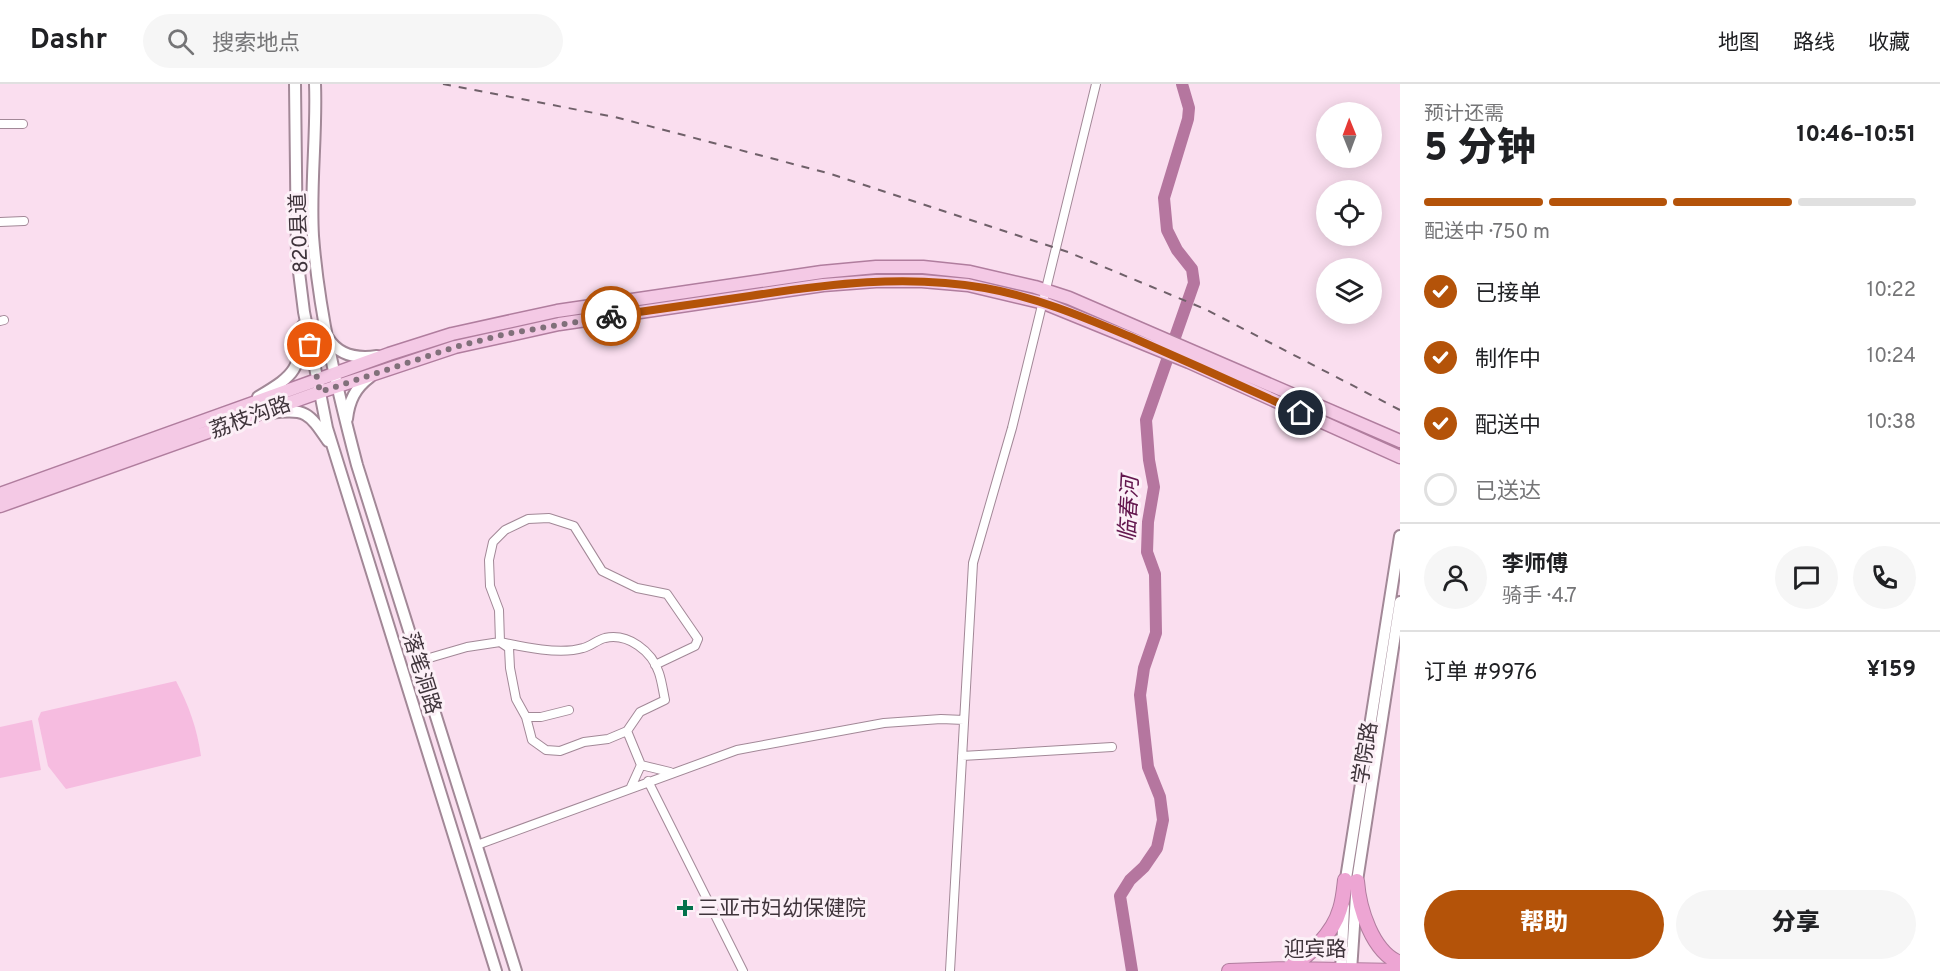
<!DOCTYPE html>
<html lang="zh">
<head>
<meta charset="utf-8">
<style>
  :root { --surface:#fff; --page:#f6f6f6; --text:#202124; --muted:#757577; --line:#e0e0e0; --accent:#b45309 }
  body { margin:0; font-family:Overpass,"Noto Sans SC",sans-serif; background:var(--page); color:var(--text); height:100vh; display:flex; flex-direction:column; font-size:22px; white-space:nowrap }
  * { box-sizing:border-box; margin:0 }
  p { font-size:20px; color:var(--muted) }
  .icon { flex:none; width:33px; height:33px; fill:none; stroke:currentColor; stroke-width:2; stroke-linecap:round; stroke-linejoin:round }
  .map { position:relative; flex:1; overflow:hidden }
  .sheet { display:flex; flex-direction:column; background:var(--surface); width:540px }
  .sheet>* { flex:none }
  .needle { width:39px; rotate:359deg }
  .tools { position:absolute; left:1316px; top:18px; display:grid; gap:12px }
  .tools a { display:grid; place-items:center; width:66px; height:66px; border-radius:50%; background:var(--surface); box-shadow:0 3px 15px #0003; font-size:30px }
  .pin { position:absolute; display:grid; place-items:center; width:51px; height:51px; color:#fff; margin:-26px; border:3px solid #fff; border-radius:50%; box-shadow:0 2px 6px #0007 }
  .courier { position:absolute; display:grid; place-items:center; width:60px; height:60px; margin:-30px; border:4px solid #b45309; border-radius:50%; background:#fff; color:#222; box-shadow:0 2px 8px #0007 }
  .summary em { font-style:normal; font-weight:800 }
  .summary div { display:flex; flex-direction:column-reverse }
  .summary { display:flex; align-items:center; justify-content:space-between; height:102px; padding:0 24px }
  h1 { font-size:39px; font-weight:800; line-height:45px }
  .bar { display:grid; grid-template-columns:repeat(4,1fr); gap:9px 6px; align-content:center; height:72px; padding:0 24px }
  .bar i { height:8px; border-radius:4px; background:var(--line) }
  .bar .active { background:var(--accent) }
  .bar p { grid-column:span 4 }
  .line { display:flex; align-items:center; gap:15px; padding:0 24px; border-top:2px solid var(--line) }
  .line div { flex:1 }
  .round { display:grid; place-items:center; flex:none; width:63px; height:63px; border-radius:32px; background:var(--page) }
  ol { padding:0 24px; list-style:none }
  li { display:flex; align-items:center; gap:18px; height:66px }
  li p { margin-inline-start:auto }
  li .icon { padding:6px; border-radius:50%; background:var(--accent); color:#fff; stroke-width:4 }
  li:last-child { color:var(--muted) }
  li i { width:33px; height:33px; border:3px solid var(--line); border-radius:50% }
  .cta { display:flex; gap:12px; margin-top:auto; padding:12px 24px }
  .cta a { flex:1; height:69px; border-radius:36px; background:var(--accent); color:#fff; font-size:24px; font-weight:800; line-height:69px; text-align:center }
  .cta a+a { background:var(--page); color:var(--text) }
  header { display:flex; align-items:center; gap:36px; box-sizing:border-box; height:84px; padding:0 30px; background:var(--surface); border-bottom:2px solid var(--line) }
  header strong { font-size:28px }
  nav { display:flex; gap:33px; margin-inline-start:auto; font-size:21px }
  .search { width:420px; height:54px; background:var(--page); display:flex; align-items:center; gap:15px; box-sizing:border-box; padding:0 21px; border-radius:33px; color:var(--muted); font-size:22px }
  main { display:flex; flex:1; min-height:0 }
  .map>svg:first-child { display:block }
  .grass { fill:#f6bce0 }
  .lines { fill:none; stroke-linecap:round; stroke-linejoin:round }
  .river { stroke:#b5769f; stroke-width:12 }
  .street-casing { stroke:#a28897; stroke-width:10 }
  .secondary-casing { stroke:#a28897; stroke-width:14 }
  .primary-casing { stroke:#b07d9e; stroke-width:15 }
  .highway-casing { stroke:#b07d9e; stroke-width:16 }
  .street { stroke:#fff; stroke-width:8 }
  .secondary { stroke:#fff; stroke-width:10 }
  .primary { stroke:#f4c9e5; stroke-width:12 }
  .highway { stroke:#eda5d3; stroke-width:14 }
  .rail { stroke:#6f6069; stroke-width:2; stroke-dasharray:8 8; stroke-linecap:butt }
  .done { stroke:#80707a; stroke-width:6; stroke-dasharray:0 10.8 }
  .route { stroke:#b45309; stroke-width:8 }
  .poi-dot { fill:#02724b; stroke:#fcf0f7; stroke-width:2 }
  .labels { text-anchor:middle; stroke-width:6; stroke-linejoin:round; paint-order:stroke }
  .street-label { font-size:21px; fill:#3f343b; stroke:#fcf0f7 }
  .poi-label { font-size:21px; fill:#3f343b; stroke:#fcf0f7; text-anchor:start }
  .water-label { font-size:22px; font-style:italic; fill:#63174e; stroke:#fcf0f7 }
</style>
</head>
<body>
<header>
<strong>Dashr</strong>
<div class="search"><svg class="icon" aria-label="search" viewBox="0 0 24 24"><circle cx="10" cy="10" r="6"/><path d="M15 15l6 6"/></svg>搜索地点</div>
<nav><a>地图</a><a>路线</a><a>收藏</a></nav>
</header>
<main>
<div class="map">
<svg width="1400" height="887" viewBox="0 0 1400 887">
  <rect width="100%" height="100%" fill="#fadeef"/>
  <path class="grass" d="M176 597C189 622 197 644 201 672L66 705 48 682 38 635 41 628Z
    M32 636 41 686 0 694V643Z"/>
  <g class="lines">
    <path class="river" d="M1132 887 1120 812 1130 796 1144 783 1157 764 1163 736 1160 713 1148 683 1140 611 1144 584 1156 549 1155 490 1147 468 1148 438 1154 403 1149 376 1146 336 1194 199 1192 185 1177 166 1167 146 1164 114 1188 35 1189 24 1182 0"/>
    <defs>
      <path id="street" d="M0 40H23
        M0 138 24 137
        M0 237 4 236
        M419 577 467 563 500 558 509 564 510 584 516 615 526 633H541L569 626
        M526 633 532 656 546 666 560 667 584 658 608 655 627 647 640 628 665 616C663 607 662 598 659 589 652 567 628 549 605 554 597 556 591 562 583 564 560 571 523 563 500 558L499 526 490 502 489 476 493 458 505 446 528 435 549 434 574 442 602 487 637 504 667 510 698 555 695 562 655 581
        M627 647 641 681
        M962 672 1112 663
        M648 697 743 887
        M631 703 641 681 670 688
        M477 761 737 666 884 639 941 635 964 636
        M950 887 973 479 1012 344 1096 0"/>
      <path id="secondary" d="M295 0 297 172 304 228 327 344 496 887
        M315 0C317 50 310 101 313 152 319 230 337 305 357 381L516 887
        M328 254C339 272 357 275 377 272
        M258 313C297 290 299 286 303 241
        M271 329C306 324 309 329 328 357
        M347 335C349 317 355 304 370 293
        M1345 801 1400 452
        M1341 887 1344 823
        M1351 887 1357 797 1400 518"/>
      <path id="primary" d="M0 410 389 270 452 250 557 227 822 188 876 183H923L970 188 1035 203 1069 214 1400 357
        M0 422 320 308 455 263 559 240 823 201 876 197H922L968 201 1044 219 1189 278 1400 373"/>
      <path id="highway" d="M1357 797C1359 824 1372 868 1400 879
        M1287 885C1309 872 1333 850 1340 825 1343 816 1344 805 1345 796
        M1229 887 1287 885 1400 887"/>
    </defs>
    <use href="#street" class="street-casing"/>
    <use href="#secondary" class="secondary-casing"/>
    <use href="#primary" class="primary-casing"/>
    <use href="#highway" class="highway-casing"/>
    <use href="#street" class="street"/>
    <use href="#secondary" class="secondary"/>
    <use href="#primary" class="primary"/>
    <use href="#highway" class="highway"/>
    <path class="rail" d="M443 0 615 33 831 90 1068 168 1205 225 1400 326"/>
  </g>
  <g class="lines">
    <path class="done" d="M310 261 320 308 455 263 506 250 611 232"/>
    <path class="route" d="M611 232C657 225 704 219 750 212 828 200 906 190 985 204 1036 213 1083 233 1131 253 1188 278 1244 303 1301 329"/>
  </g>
  <path class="poi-dot" d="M682 815h6v6h6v6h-6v6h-6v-6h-6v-6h6z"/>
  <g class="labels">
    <g class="street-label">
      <text transform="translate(299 149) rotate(-92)" y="7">820县道</text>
      <text transform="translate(250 333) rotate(-20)" y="7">荔枝沟路</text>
      <text transform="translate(422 589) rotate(73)" y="7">落笔洞路</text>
      <text transform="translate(1365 669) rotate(-81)" y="7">学院路</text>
      <text x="1315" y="872">迎宾路</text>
    </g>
    <g class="poi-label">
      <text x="698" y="831">三亚市妇幼保健院</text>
    </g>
    <g class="water-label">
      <text transform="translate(1128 425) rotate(-87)" y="8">临春河</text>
    </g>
  </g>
</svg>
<div class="tools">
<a><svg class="needle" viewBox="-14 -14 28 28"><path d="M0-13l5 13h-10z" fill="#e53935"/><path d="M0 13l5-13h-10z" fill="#757577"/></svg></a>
<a><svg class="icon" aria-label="locate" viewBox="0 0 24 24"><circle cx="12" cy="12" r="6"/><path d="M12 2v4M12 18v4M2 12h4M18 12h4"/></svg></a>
<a><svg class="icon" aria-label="layers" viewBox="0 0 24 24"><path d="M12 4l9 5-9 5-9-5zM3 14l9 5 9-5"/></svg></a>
</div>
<div class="pin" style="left:310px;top:261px;background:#ea580c"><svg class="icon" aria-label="bag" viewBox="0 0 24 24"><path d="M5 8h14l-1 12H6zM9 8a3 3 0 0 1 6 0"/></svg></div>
<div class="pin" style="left:1301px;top:329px;background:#1f2937"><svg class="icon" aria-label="home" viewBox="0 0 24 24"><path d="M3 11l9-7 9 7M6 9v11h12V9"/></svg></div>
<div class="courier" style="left:611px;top:232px"><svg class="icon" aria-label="bike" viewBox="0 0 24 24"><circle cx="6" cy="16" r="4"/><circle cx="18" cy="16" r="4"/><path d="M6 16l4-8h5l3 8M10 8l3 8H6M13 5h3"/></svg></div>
</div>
<section class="sheet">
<div class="summary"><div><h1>5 分钟</h1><p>预计还需</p></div><em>10:46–10:51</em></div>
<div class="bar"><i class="active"></i><i class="active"></i><i class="active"></i><i></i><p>配送中 · 750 m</p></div>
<ol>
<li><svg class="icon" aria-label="check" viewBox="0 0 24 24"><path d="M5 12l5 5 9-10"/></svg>已接单<p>10:22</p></li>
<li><svg class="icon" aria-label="check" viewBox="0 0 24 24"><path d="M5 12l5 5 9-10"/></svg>制作中<p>10:24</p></li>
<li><svg class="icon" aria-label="check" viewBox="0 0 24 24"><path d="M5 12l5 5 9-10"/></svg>配送中<p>10:38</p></li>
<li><i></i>已送达</li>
</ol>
<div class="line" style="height:108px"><a class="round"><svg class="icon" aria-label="person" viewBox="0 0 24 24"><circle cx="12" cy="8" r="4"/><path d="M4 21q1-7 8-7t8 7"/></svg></a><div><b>李师傅</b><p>骑手 · 4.7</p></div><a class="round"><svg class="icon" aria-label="chat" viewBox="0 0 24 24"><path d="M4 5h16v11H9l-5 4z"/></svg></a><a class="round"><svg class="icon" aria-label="phone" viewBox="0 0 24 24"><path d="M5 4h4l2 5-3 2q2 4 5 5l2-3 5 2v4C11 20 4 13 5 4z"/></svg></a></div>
<div class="line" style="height:78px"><div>订单 #9976</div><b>¥159</b></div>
<div class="cta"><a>帮助</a><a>分享</a></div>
</section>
</main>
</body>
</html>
